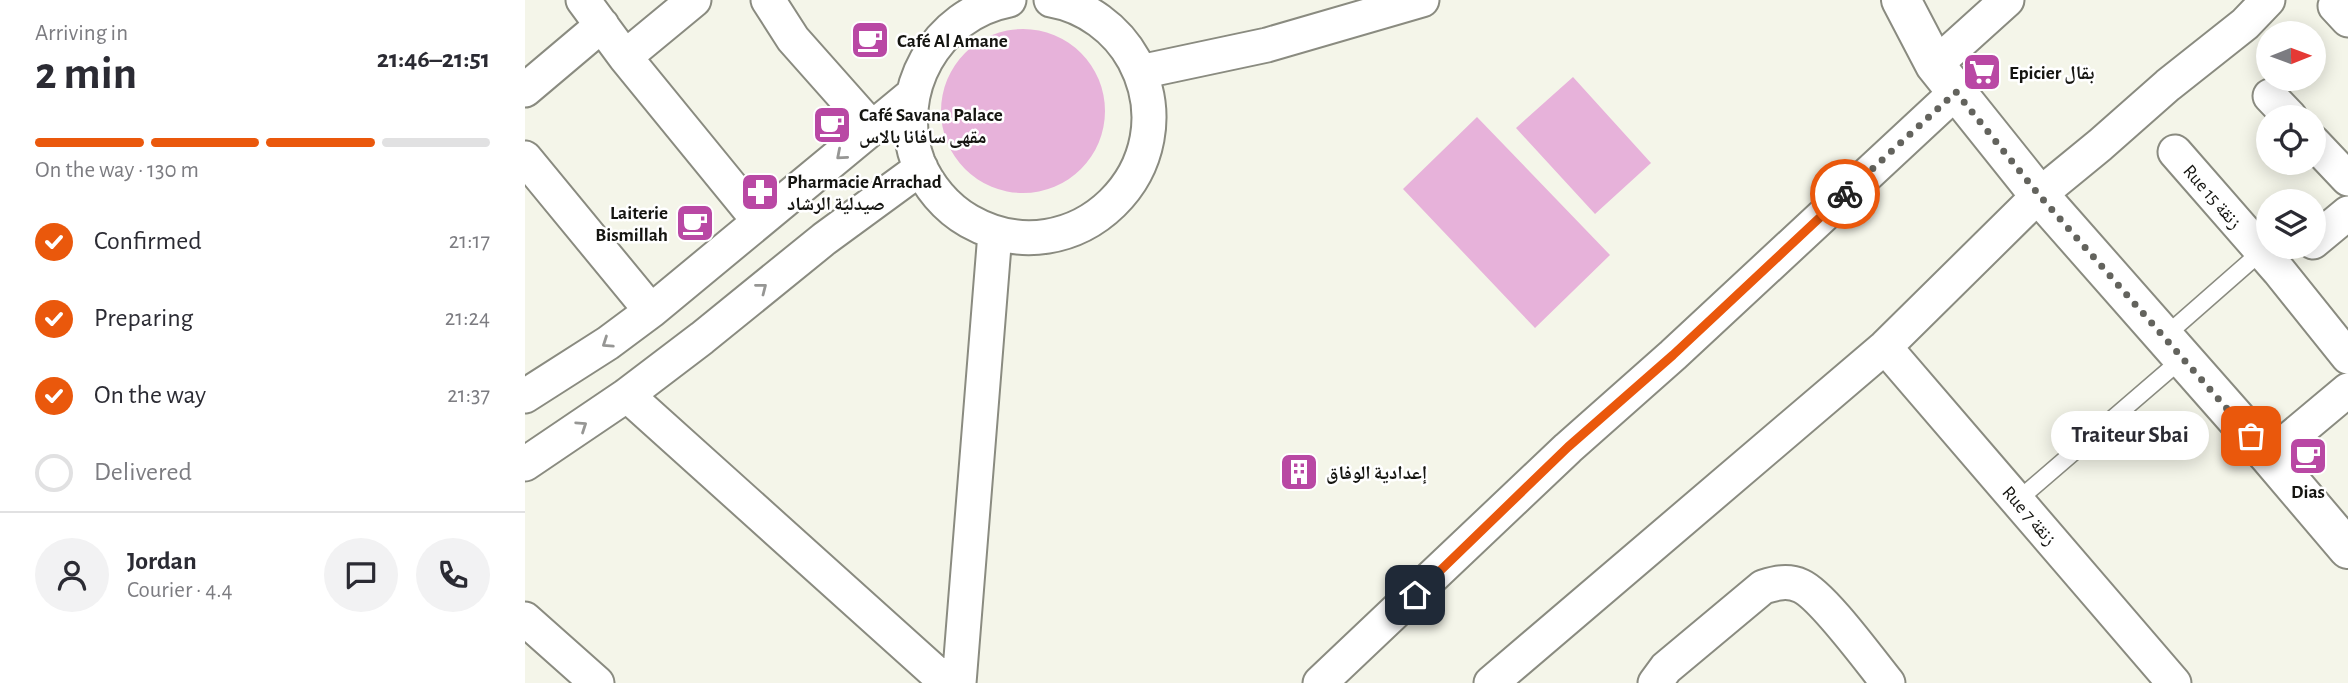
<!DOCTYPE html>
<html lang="en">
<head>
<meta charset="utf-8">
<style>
  :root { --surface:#fff; --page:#f2f2f3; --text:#2b2b33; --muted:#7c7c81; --line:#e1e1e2; --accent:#ea580c }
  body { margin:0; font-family:"Alegreya Sans","Noto Naskh Arabic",sans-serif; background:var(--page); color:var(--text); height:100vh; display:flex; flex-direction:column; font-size:26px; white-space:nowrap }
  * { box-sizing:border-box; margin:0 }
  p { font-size:23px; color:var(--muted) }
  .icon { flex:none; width:38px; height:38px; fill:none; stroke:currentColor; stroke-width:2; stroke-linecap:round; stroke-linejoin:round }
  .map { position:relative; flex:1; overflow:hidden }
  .side { display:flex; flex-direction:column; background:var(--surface); width:525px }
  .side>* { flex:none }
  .needle { width:46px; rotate:89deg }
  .tools { position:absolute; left:1731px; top:21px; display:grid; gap:14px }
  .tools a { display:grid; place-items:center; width:70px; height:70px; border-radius:50%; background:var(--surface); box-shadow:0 4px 18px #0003; font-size:35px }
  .pin { position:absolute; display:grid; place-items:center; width:60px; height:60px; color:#fff; margin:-30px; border-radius:14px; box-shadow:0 4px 10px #0006 }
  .courier { position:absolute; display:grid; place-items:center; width:70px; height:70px; margin:-35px; border:5px solid #ea580c; border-radius:50%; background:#fff; color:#222; box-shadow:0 2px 9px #0007 }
  .bubble { position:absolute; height:49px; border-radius:24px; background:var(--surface); box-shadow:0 4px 18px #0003; font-size:23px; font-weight:700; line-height:49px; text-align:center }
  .head em { font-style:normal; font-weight:700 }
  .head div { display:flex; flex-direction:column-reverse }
  .head { display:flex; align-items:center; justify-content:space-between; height:119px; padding:0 35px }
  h1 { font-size:46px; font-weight:700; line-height:52px }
  .bar { display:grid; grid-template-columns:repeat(4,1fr); gap:10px 7px; align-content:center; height:84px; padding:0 35px }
  .bar i { height:9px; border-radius:5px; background:var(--line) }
  .bar .on { background:var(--accent) }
  .bar p { grid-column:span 4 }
  .line { display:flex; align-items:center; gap:18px; padding:0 35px; border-top:2px solid var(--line) }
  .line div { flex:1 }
  .round { display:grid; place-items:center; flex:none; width:74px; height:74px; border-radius:37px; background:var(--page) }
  ol { padding:0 35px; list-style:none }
  li { display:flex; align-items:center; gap:21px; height:77px }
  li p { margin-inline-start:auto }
  li .icon { padding:7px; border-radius:50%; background:var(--accent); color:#fff; stroke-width:4 }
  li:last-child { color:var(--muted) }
  li i { width:38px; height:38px; border:4px solid var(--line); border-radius:50% }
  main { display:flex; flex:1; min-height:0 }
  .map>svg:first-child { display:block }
  .green { fill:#e7b2da }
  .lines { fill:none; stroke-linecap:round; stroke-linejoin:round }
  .service-casing { stroke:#8a8b80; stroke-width:19 }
  .minor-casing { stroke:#8a8b80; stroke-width:37 }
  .tertiary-casing { stroke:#8a8b80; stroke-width:42 }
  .service { stroke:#fff; stroke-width:16 }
  .minor { stroke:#fff; stroke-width:33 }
  .tertiary { stroke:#fff; stroke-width:38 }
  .oneway { stroke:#969694 }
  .done { stroke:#63635d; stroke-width:7; stroke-dasharray:0 12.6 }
  .route { stroke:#ea580c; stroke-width:9 }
  .labels { text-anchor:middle; stroke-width:5; stroke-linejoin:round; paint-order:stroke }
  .poi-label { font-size:19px; font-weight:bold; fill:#151511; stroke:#fff; text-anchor:start }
  .street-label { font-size:19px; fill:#151511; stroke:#fff }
</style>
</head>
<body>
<main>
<section class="side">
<div class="head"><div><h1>2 min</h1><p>Arriving in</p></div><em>21:46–21:51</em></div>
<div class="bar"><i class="on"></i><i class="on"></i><i class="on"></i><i></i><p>On the way · 130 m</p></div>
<ol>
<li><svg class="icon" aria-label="check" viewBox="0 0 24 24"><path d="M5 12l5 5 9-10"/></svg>Confirmed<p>21:17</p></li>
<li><svg class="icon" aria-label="check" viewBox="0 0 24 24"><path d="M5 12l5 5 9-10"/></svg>Preparing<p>21:24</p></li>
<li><svg class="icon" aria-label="check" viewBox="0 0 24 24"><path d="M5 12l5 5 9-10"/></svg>On the way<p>21:37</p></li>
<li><i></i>Delivered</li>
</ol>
<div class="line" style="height:126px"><a class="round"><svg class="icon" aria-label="person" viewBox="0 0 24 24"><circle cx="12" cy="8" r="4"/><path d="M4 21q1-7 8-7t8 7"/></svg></a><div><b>Jordan</b><p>Courier · 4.4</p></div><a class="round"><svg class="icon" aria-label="chat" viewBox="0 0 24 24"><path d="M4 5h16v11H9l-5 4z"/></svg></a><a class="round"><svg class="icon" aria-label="phone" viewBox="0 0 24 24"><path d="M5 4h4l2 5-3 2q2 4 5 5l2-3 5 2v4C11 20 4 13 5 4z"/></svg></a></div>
</section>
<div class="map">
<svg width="1823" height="683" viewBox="0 0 1823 683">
  <rect width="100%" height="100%" fill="#f4f5e9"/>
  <path class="green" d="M416 111a82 82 0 1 1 164 0a82 82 0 1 1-164 0Z
    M1048 77 1126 163 1070 214 991 128Z
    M952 117 1085 255 1010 328 878 189Z"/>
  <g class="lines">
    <defs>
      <path id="service" d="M1639 337 1737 251
        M1493 500 1658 358"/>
      <path id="minor" d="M58 0 100 57 234 221
        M243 0 268 39 347 128
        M484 0C411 14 367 92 393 162 403 186 421 208 444 221 549 281 666 167 609 60 592 29 561 6 526 0
        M1810 6 1823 20
        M100 57 169 0
        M1410 65 1482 0
        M615 72 742 45 897 0
        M0 90 77 25
        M1745 96 1765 117
        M1788 142 1823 179
        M1650 152 1754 271 1823 357
        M0 158 126 311
        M1788 242 1823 213
        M1360 347 1649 683
        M102 395 422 683
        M0 396 83 343 126 311 387 95
        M1744 456 1823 390
        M0 464 102 395 177 338 299 239 396 168
        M0 619 72 683
        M434 683 470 233
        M795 683 1043 448 1148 355 1431 92
        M966 683 1360 347 1514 195 1575 145 1643 85 1720 24 1743 0
        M1130 683 1141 668 1238 587C1251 583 1263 580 1276 586 1298 596 1345 661 1363 683"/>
      <path id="tertiary" d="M1376 0 1410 65 1514 195 1744 456 1823 549"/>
    </defs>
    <use href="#service" class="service-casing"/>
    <use href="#minor" class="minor-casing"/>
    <use href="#tertiary" class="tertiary-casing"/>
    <use href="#service" class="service"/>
    <use href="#minor" class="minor"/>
    <use href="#tertiary" class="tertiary"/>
  </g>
  <defs><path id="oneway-chevron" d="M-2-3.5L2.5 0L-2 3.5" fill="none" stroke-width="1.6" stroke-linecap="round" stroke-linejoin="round" transform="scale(1.75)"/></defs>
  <g class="oneway">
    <use href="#oneway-chevron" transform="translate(316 155) rotate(139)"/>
    <use href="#oneway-chevron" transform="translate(237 288) rotate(-38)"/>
    <use href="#oneway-chevron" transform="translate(82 343) rotate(146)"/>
    <use href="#oneway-chevron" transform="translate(57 426) rotate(-34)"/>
  </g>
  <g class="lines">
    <path class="done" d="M1320 194 1431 92 1514 195 1726 436"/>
    <path class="route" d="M890 595 1043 447 1148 355 1320 194"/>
  </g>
  <defs>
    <symbol id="cafe-square" viewBox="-11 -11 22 22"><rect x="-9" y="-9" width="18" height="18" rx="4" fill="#b948a4" stroke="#fff"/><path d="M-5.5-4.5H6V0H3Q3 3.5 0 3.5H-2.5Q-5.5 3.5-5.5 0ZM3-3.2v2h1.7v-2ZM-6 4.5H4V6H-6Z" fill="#fff"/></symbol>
    <symbol id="supermarket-square" viewBox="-11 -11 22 22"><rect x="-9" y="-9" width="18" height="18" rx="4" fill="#b948a4" stroke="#fff"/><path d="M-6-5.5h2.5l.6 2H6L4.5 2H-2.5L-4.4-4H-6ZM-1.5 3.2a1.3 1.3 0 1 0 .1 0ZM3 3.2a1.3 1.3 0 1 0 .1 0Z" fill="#fff"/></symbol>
    <symbol id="pharmacy-square" viewBox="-11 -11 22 22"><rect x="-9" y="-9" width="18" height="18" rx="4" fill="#b948a4" stroke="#fff"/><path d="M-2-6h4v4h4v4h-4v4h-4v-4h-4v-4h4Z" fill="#fff"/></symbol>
    <symbol id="building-square" viewBox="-11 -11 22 22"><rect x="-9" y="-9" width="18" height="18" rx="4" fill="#b948a4" stroke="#fff"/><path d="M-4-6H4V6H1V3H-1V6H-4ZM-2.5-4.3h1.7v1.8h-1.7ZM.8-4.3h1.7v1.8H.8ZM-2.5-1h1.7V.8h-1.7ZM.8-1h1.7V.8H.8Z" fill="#fff"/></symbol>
  </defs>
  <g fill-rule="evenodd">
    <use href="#cafe-square" x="323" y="18" width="44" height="44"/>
    <use href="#supermarket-square" x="1435" y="50" width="44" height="44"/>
    <use href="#cafe-square" x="285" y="103" width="44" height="44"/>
    <use href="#pharmacy-square" x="213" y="170" width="44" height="44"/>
    <use href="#cafe-square" x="148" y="201" width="44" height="44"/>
    <use href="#cafe-square" x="1761" y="434" width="44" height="44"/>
    <use href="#building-square" x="752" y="450" width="44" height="44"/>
  </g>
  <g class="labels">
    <g class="poi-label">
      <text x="372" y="47">Café Al Amane</text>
      <text x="1484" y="79">Epicier بقال</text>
      <text x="334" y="121">Café Savana Palace<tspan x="334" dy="22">مقهى سافانا بالاس</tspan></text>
      <text x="262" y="188">Pharmacie Arrachad<tspan x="262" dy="22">صيدلية الرشاد</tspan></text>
      <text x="143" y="219" text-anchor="end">Laiterie<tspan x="143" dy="22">Bismillah</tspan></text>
      <text x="801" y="479">إعدادية الوفاق</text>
      <text x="1783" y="498" text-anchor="middle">Dias</text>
    </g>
    <g class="street-label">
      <text transform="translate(1688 196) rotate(49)" y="7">Rue 15 زنقة</text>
      <text transform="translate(1505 515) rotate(49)" y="7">Rue 7 زنقة</text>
    </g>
  </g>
</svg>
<div class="tools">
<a><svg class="needle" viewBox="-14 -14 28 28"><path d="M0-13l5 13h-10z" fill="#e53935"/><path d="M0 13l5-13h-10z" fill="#7c7c81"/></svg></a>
<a><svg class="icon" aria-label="locate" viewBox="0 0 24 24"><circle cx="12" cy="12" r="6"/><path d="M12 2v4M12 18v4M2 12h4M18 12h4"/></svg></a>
<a><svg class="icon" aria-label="layers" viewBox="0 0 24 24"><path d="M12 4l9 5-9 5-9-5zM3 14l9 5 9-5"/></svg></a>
</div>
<div class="pin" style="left:1726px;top:436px;background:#ea580c"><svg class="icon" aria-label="bag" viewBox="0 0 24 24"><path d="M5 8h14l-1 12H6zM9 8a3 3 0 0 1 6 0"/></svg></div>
<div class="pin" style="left:890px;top:595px;background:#1f2937"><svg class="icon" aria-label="home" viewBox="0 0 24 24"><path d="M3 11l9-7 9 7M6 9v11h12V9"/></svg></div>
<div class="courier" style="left:1320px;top:194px"><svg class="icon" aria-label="bike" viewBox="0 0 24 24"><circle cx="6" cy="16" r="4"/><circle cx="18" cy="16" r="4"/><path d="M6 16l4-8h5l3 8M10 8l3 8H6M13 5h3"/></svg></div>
<div class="bubble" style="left:1526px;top:411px;width:158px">Traiteur Sbai</div>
</div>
</main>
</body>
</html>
